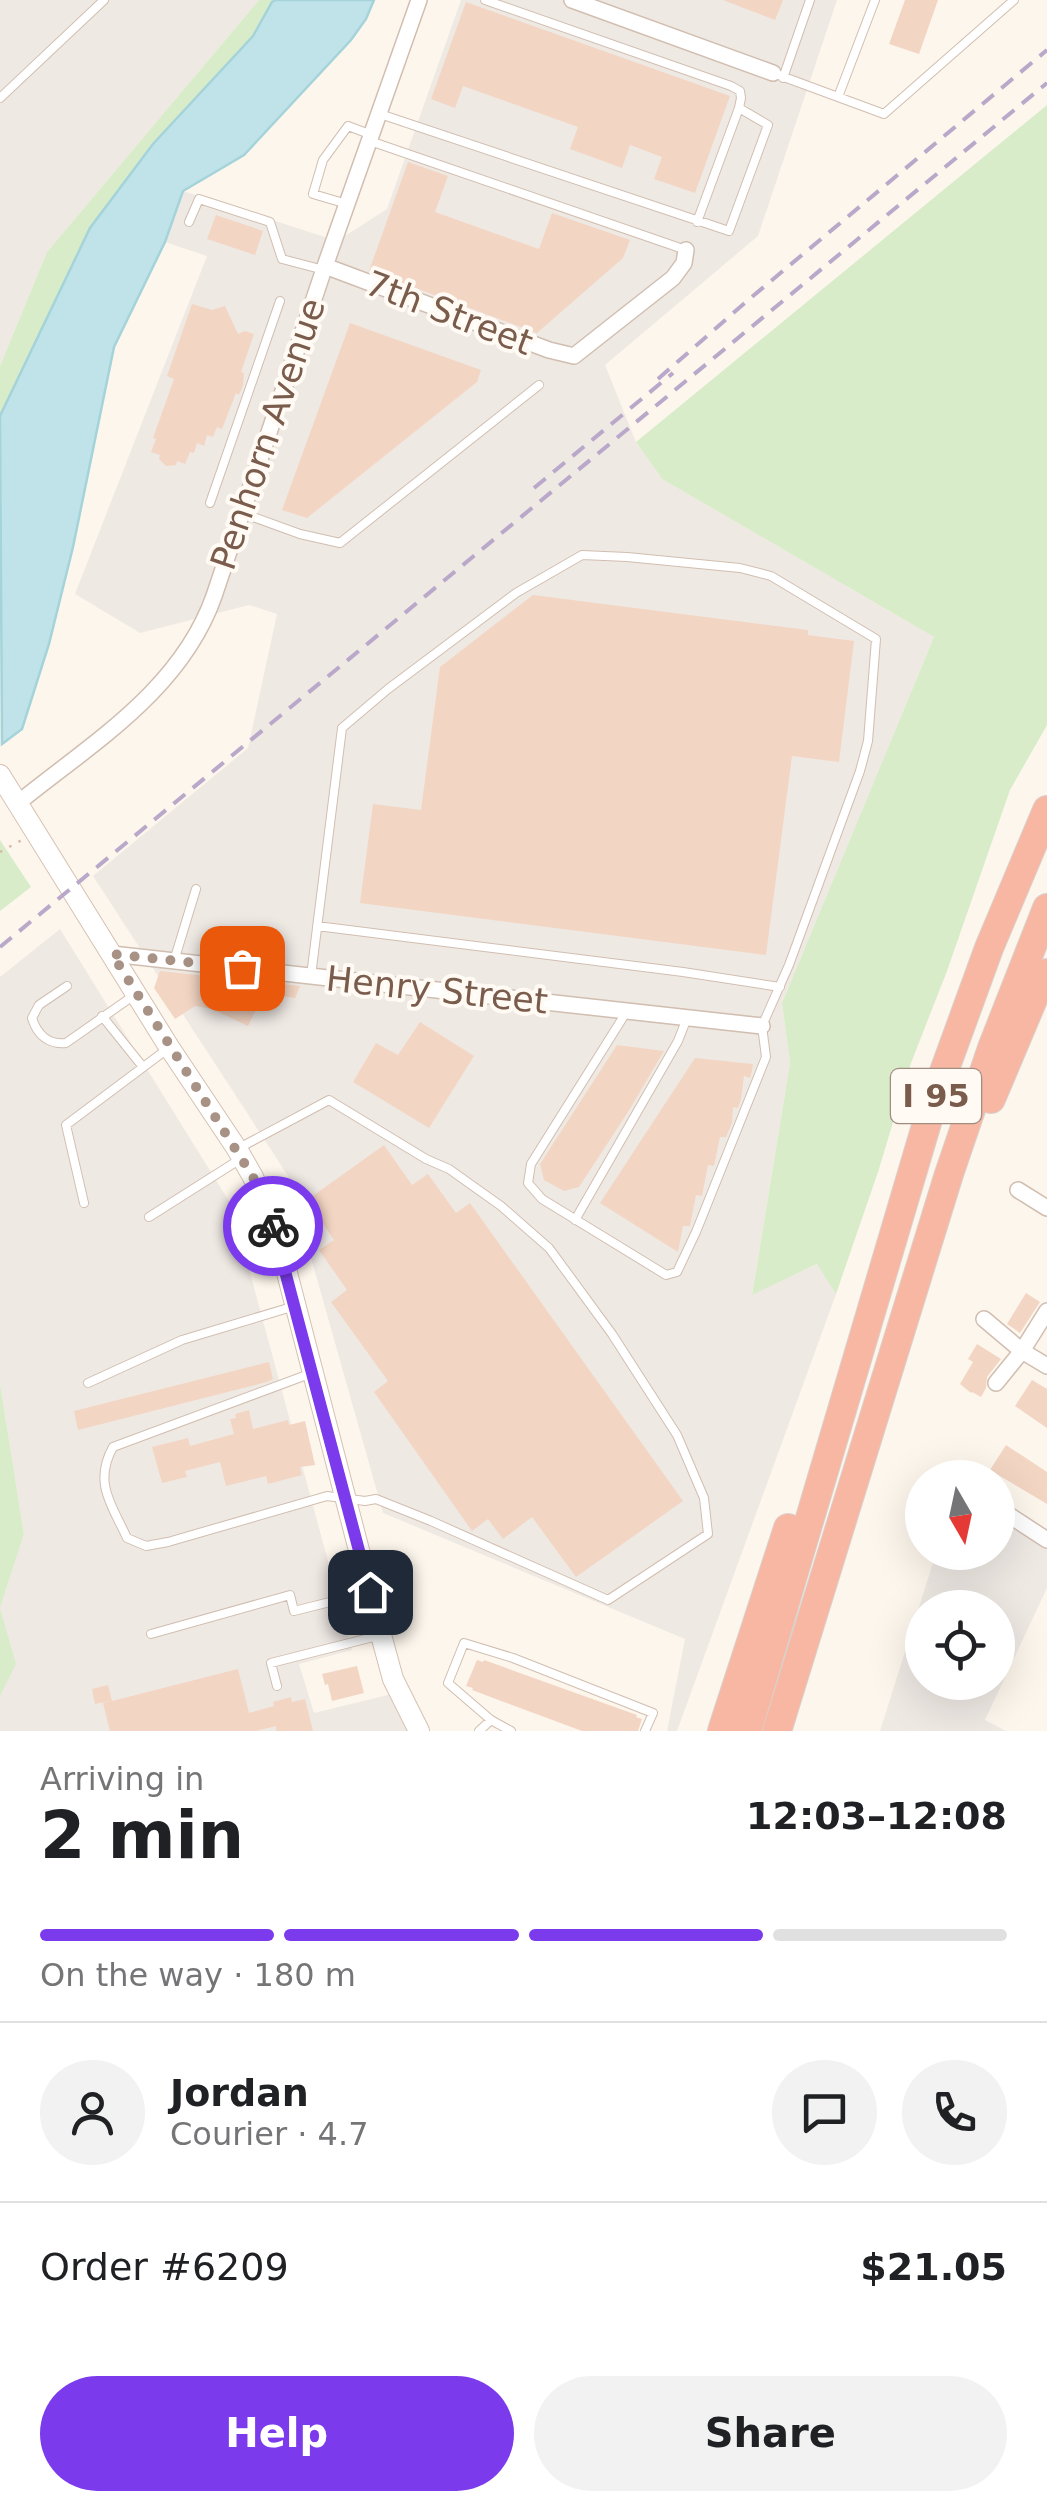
<!DOCTYPE html>
<html lang="en">
<head>
<meta charset="utf-8">
<style>
  :root { --surface:#fff; --page:#f2f2f2; --text:#202124; --muted:#757577; --line:#e0e0e0; --accent:#7c3aed }
  body { margin:0; font-family:"DejaVu Sans",sans-serif; background:var(--page); color:var(--text); height:100vh; display:flex; flex-direction:column; font-size:38px; white-space:nowrap }
  * { box-sizing:border-box; margin:0 }
  p { font-size:32px; color:var(--muted) }
  .icon { flex:none; width:55px; height:55px; fill:none; stroke:currentColor; stroke-width:2; stroke-linecap:round; stroke-linejoin:round }
  .map { position:relative; height:1731px; overflow:hidden }
  .drawer { display:flex; flex-direction:column; background:var(--surface); flex:1 }
  .drawer>* { flex:none }
  .needle { width:65px; rotate:171deg }
  .controls { position:absolute; left:905px; top:1460px; display:grid; gap:20px }
  .controls a { display:grid; place-items:center; width:110px; height:110px; border-radius:50%; background:var(--surface); box-shadow:0 10px 40px #0002; font-size:50px }
  .pin { position:absolute; display:grid; place-items:center; width:85px; height:85px; color:#fff; margin:-42px; border-radius:20px; box-shadow:0 5px 15px #0006 }
  .courier { position:absolute; display:grid; place-items:center; width:100px; height:100px; margin:-50px; border:8px solid #7c3aed; border-radius:50%; background:#fff; color:#222; box-shadow:0 2px 12px #0007 }
  .summary em { font-style:normal; font-weight:700 }
  .summary div { display:flex; flex-direction:column-reverse }
  .summary { display:flex; align-items:center; justify-content:space-between; height:170px; padding:0 40px }
  h1 { font-size:65px; font-weight:700; line-height:75px }
  .bar { display:grid; grid-template-columns:repeat(4,1fr); gap:15px 10px; align-content:center; height:120px; padding:0 40px }
  .bar i { height:12px; border-radius:8px; background:var(--line) }
  .bar .current { background:var(--accent) }
  .bar p { grid-column:span 4 }
  .line { display:flex; align-items:center; gap:25px; padding:0 40px; border-top:2px solid var(--line) }
  .line div { flex:1 }
  .round { display:grid; place-items:center; flex:none; width:105px; height:105px; border-radius:52px; background:var(--page) }
  .action { display:flex; gap:20px; margin-top:auto; padding:20px 40px }
  .action a { flex:1; height:115px; border-radius:60px; background:var(--accent); color:#fff; font-size:40px; font-weight:700; line-height:115px; text-align:center }
  .action a+a { background:var(--page); color:var(--text) }
  .map>svg:first-child { display:block }
  .industrial { fill:#efe9e4; fill-rule:evenodd }
  .green { fill:#d8ecc9 }
  .water { fill:#bfe3e8; stroke:#a5d3da; stroke-width:2.5 }
  .building { fill:#f3d5c3 }
  .lines { fill:none; stroke-linecap:round; stroke-linejoin:round }
  .lane-casing { stroke:#d1beb0; stroke-width:10 }
  .street-casing { stroke:#d1beb0; stroke-width:18 }
  .secondary-casing { stroke:#d6c0b0; stroke-width:22 }
  .highway-casing { stroke:#dad1cd; stroke-width:30 }
  .path { stroke:#d9b8a5; stroke-width:2.5; stroke-dasharray:2.5 8; stroke-linecap:butt }
  .lane { stroke:#fff; stroke-width:8 }
  .street { stroke:#fff; stroke-width:15 }
  .secondary { stroke:#fff; stroke-width:20 }
  .highway { stroke:#f7b7a3; stroke-width:28 }
  .rail { stroke:#b9a8c9; stroke-width:4; stroke-dasharray:15 10; stroke-linecap:butt }
  .done { stroke:#a89285; stroke-width:10; stroke-dasharray:0 18 }
  .route { stroke:#7c3aed; stroke-width:12 }
  .labels { text-anchor:middle; stroke-width:8; stroke-linejoin:round; paint-order:stroke }
  .shield { fill:#fffaf3; stroke:#a28b7f; stroke-width:2.5 }
  .shield-label { font-size:32px; font-weight:bold; fill:#7a5c4d }
  .street-label { font-size:35px; fill:#7a5c4d; stroke:#fffaf3 }
</style>
</head>
<body>
<div class="map">
<svg width="1047" height="1731" viewBox="0 0 1047 1731">
  <rect width="100%" height="100%" fill="#fdf6ec"/>
  <path class="industrial" d="M0 0H259L47 252 0 366Z
    M461 0H837L758 236 605 365 636 442 662 479 934 637 782 1003 790 1063 752 1294 818 1264 836 1294 677 1731H667L685 1639 383 1513 288 1176 93 876 248 748 277 614 249 605 140 633 75 594 207 256 165 242 183 191 337 241 387 209Z
    M60 929 232 1206 352 1650 299 1664 314 1713 396 1693 417 1731H0V1696L15 1664 0 1608 24 1534 0 1384V977Z
    M998 1510 1047 1543V1588L985 1720 1006 1731H880L936 1553 998 1552ZM922 1608H998V1682H922Z"/>
  <path class="green" d="M259 0H276L272 2 253 36 153 144 90 228 0 416V366L47 252Z
    M1047 105V725L1010 790 947 971 911 1063 878 1172 836 1294 817 1264 752 1295 790 1063 782 1003 934 637 662 479 636 442Z
    M0 840 31 887 0 911Z
    M0 1384 24 1534 0 1608 16 1664 0 1696Z"/>
  <path class="water" d="M276 0H374L366 19 351 40 244 155 183 191 165 242 114 347 73 547 49 644 22 729 2 744 0 416 90 228 153 144 253 36 272 2Z"/>
  <path class="building" d="M723 0H783L775 20Z
    M905 0H938L919 54 889 44Z
    M466 2 730 96 695 193 654 179 662 157 630 145 622 168 570 149 578 127 463 86 455 108 431 99Z
    M408 162 448 176 435 212 539 249 552 213 630 240 623 258 537 333 369 271Z
    M216 215 263 231 255 255 207 239Z
    M192 304 212 310 225 306 238 334 245 331 254 334 241 372 244 373 243 385 239 395 236 393 222 429 217 427 213 437 207 435 204 446 197 443 194 453 190 452 185 464 177 461 176 465 166 466 159 459 160 455 151 452 156 439 153 438 174 379 167 376Z
    M350 323 481 370 477 382 307 518 282 510Z
    M533 595 808 630V635L854 641 839 762 792 756 766 955 360 903 373 804 421 810 440 667Z
    M160 971 300 986 295 998 264 993 248 1026 212 1009 195 1006 175 1019 154 988Z
    M420 1022 474 1056 429 1128 353 1082 376 1043 398 1055Z
    M617 1045 664 1051 628 1112 579 1187 564 1191 544 1180 540 1164Z
    M695 1058 753 1064 752 1071 750 1078 744 1076 741 1099 738 1108 733 1107 732 1123 726 1137H720L714 1166 708 1165 702 1196 696 1195 690 1226H683L678 1252 600 1203Z
    M384 1145 412 1185 428 1174 456 1213 470 1203 683 1501 576 1577 532 1517 503 1539 488 1519 472 1531 374 1392 388 1381 331 1302 347 1290 319 1250 334 1240 307 1200Z
    M1026 1293 1040 1302 1020 1333 1007 1324Z
    M977 1344 1001 1359 987 1377 986 1388 981 1397 972 1392 971 1393 960 1384 973 1362 968 1359Z
    M269 1362 273 1379 267 1382 78 1430 74 1411Z
    M1032 1380 1047 1389V1428L1015 1406Z
    M249 1410 253 1429 288 1420 289 1425 305 1421 315 1465 300 1467 302 1475 268 1484 266 1476 226 1486 220 1462 185 1471 187 1477 162 1483 152 1447 188 1438 190 1446 234 1434 230 1419 236 1418 235 1414Z
    M1006 1445 1047 1472V1504L990 1470Z
    M477 1660 483 1662 484 1660 637 1715 636 1717 642 1719 638 1731H582L472 1690 473 1688 466 1686Z
    M357 1666 364 1693 332 1701 328 1684 325 1685 322 1674Z
    M238 1669 249 1713 274 1706 273 1702 291 1697 292 1702 305 1699 313 1731H276V1726L256 1731H110L103 1703 110 1701 95 1704 92 1689 108 1685 112 1701Z"/>
  <g class="lines">
    <defs>
      <path id="lane" d="M485 0 731 86 740 91 741 98 739 108 697 222
        M773 73 884 114 1014 0
        M783 78 810 0
        M838 97 875 0
        M0 98 104 0
        M380 114 729 231 768 125 739 108
        M370 141 686 250
        M347 204 313 194 323 160 348 126 372 135
        M189 222 199 199 270 222 282 259 324 270
        M210 503 280 301
        M242 513 300 534 340 543 539 385
        M317 926 683 972 780 987
        M174 961 196 889
        M311 976 342 728 388 689 516 593 582 555 627 557 740 568 771 576 876 639 868 741 860 771 789 965 762 1026 766 1057 696 1232 677 1272 666 1275 542 1199 528 1183 531 1164 627 1011
        M67 986 39 1005 32 1018C37 1035 49 1045 66 1043L133 996
        M102 1016 143 1067
        M241 1147 329 1100 426 1159 449 1169 501 1206 549 1248 612 1334 677 1435 704 1498 708 1534 608 1600 431 1521 376 1499 365 1501 327 1496 168 1542 146 1546 127 1538C112 1505 93 1483 113 1447L312 1373
        M84 1203 66 1125 166 1050
        M149 1217 242 1158
        M575 1220 678 1041 687 1018
        M88 1383 182 1340 295 1306
        M151 1634 290 1595 294 1611 366 1593
        M277 1686 271 1663 381 1635
        M479 1731 491 1720
        M511 1731 491 1720 448 1683 464 1643 513 1658 653 1713 645 1731"/>
      <path id="street" d="M572 0 773 73
        M325 266 549 350 574 356 673 278 684 263 686 250
        M18 803C92 743 181 690 214 596L325 266 419 0
        M112 954 762 1026
        M1018 1190 1047 1208
        M984 1319 1022 1351 1047 1366
        M996 1383 1022 1351 1047 1311
        M998 1508 1047 1540"/>
      <path id="secondary" d="M0 775 169 1047 237 1149 253 1177 267 1208 279 1242 381 1635 393 1679 419 1731"/>
      <path id="highway" d="M991 1099 1034 997 1047 973
        M722 1731 788 1528
        M747 1731 934 1099 989 948 1047 810
        M777 1731 949 1174 992 1048 1047 908"/>
    </defs>
    <use href="#lane" class="lane-casing"/>
    <use href="#street" class="street-casing"/>
    <use href="#secondary" class="secondary-casing"/>
    <use href="#highway" class="highway-casing"/>
    <path class="path" d="M0 852 22 840"/>
    <use href="#lane" class="lane"/>
    <use href="#street" class="street"/>
    <use href="#secondary" class="secondary"/>
    <use href="#highway" class="highway"/>
    <path class="rail" d="M658 379 747 301 1047 50
      M534 488 673 373
      M0 947 1047 83"/>
  </g>
  <g class="lines">
    <path class="done" d="M242 968 112 954 253 1177 273 1226"/>
    <path class="route" d="M273 1226 370 1592"/>
  </g>
  <g class="labels">
    <rect class="shield" x="891" y="1069" width="90" height="54" rx="8"/>
    <g class="shield-label">
      <text x="936" y="1107">I 95</text>
    </g>
    <g class="street-label">
      <text transform="translate(449 313) rotate(21)" y="12">7th Street</text>
      <text transform="translate(268 434) rotate(-71)" y="12">Penhorn Avenue</text>
      <text transform="translate(437 990) rotate(6)" y="12">Henry Street</text>
    </g>
  </g>
</svg>
<div class="controls">
<a><svg class="needle" viewBox="-14 -14 28 28"><path d="M0-13l5 13h-10z" fill="#e53935"/><path d="M0 13l5-13h-10z" fill="#757577"/></svg></a>
<a><svg class="icon" aria-label="locate" viewBox="0 0 24 24"><circle cx="12" cy="12" r="6"/><path d="M12 2v4M12 18v4M2 12h4M18 12h4"/></svg></a>
</div>
<div class="pin" style="left:242px;top:968px;background:#ea580c"><svg class="icon" aria-label="bag" viewBox="0 0 24 24"><path d="M5 8h14l-1 12H6zM9 8a3 3 0 0 1 6 0"/></svg></div>
<div class="pin" style="left:370px;top:1592px;background:#1f2937"><svg class="icon" aria-label="home" viewBox="0 0 24 24"><path d="M3 11l9-7 9 7M6 9v11h12V9"/></svg></div>
<div class="courier" style="left:273px;top:1226px"><svg class="icon" aria-label="bike" viewBox="0 0 24 24"><circle cx="6" cy="16" r="4"/><circle cx="18" cy="16" r="4"/><path d="M6 16l4-8h5l3 8M10 8l3 8H6M13 5h3"/></svg></div>
</div>
<section class="drawer">
<div class="summary"><div><h1>2 min</h1><p>Arriving in</p></div><em>12:03–12:08</em></div>
<div class="bar"><i class="current"></i><i class="current"></i><i class="current"></i><i></i><p>On the way · 180 m</p></div>
<div class="line" style="height:180px"><a class="round"><svg class="icon" aria-label="person" viewBox="0 0 24 24"><circle cx="12" cy="8" r="4"/><path d="M4 21q1-7 8-7t8 7"/></svg></a><div><b>Jordan</b><p>Courier · 4.7</p></div><a class="round"><svg class="icon" aria-label="chat" viewBox="0 0 24 24"><path d="M4 5h16v11H9l-5 4z"/></svg></a><a class="round"><svg class="icon" aria-label="phone" viewBox="0 0 24 24"><path d="M5 4h4l2 5-3 2q2 4 5 5l2-3 5 2v4C11 20 4 13 5 4z"/></svg></a></div>
<div class="line" style="height:130px"><div>Order #6209</div><b>$21.05</b></div>
<div class="action"><a>Help</a><a>Share</a></div>
</section>
</body>
</html>
